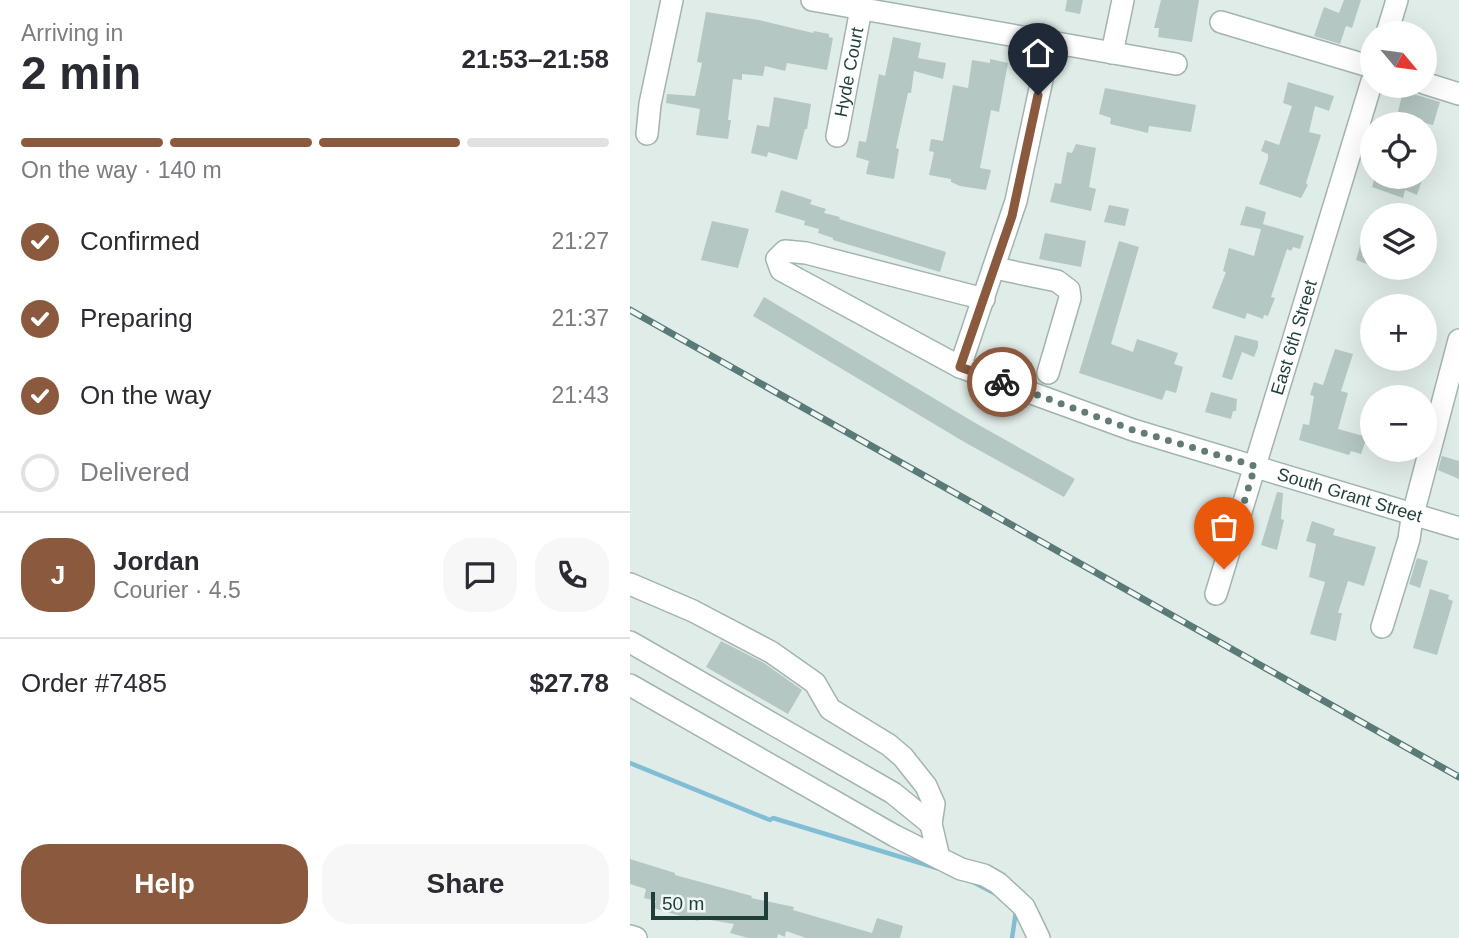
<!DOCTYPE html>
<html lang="en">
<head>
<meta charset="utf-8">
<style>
  :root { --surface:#fff; --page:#f7f7f7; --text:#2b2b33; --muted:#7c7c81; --line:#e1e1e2; --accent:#8a593e }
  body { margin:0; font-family:Helvetica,sans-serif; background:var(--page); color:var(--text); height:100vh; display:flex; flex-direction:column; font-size:26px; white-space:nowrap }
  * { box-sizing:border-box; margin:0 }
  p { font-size:23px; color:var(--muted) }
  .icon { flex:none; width:38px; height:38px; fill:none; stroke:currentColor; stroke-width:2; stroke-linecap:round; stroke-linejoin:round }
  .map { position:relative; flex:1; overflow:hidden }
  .side { display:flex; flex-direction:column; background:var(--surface); width:630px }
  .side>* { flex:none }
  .needle { width:46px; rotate:119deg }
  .fabs { position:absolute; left:730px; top:21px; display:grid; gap:14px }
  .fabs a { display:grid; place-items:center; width:77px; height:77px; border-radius:50%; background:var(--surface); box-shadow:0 7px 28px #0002; font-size:35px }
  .scale { position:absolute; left:21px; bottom:18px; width:117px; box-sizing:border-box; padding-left:7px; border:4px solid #1f3e3a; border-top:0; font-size:19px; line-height:24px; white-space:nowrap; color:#1f3e3a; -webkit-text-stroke:5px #f0f8f6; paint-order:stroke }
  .pin { position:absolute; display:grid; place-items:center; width:60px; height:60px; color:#fff; margin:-72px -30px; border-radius:50% 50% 50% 0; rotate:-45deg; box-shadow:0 0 7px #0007 }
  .pin .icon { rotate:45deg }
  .courier { position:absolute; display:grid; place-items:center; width:70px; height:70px; margin:-35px; border:5px solid #8a593e; border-radius:50%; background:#fff; color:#222; box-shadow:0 2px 9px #0007 }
  .headline em { font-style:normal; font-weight:700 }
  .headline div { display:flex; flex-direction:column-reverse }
  .headline { display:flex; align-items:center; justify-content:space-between; height:119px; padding:0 21px }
  h1 { font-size:46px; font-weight:700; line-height:52px }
  .bar { display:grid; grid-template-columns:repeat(4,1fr); gap:10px 7px; align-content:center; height:84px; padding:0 21px }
  .bar i { height:9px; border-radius:5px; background:var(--line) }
  .bar .current { background:var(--accent) }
  .bar p { grid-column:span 4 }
  .line { display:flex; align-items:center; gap:18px; padding:0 21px; border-top:2px solid var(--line) }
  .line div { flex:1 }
  .round { display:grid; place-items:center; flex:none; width:74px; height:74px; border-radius:28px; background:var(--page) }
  ol { padding:0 21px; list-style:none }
  li { display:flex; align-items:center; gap:21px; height:77px }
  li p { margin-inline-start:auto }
  li .icon { padding:7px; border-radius:50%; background:var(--accent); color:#fff; stroke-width:4 }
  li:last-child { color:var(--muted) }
  li i { width:38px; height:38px; border:4px solid var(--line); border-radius:50% }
  .primary-button { display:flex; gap:14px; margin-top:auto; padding:14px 21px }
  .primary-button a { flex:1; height:80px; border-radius:28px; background:var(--accent); color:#fff; font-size:28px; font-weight:700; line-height:80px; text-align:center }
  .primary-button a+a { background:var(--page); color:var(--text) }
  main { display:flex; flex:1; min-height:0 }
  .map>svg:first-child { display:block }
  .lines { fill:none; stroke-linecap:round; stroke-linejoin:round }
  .stream { stroke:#82bdd6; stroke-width:4.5 }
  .building { fill:#b5c7c2 }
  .minor-casing { stroke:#a2b4b0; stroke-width:24 }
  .minor { stroke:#fff; stroke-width:21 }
  .rail-casing { stroke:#597a76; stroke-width:7 }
  .rail { stroke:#f0f8f6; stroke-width:4.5; stroke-dasharray:13; stroke-linecap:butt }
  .done { stroke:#637b77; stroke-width:7; stroke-dasharray:0 12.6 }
  .route { stroke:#8a593e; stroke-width:9 }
  .labels { text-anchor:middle; stroke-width:5; stroke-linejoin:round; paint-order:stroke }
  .street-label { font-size:18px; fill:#1f3e3a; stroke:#f0f8f6 }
</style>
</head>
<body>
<main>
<section class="side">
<div class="headline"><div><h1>2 min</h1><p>Arriving in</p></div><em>21:53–21:58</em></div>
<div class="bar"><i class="current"></i><i class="current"></i><i class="current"></i><i></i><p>On the way · 140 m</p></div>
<ol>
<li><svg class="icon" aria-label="check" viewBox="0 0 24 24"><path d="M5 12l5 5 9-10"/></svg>Confirmed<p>21:27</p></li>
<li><svg class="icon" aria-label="check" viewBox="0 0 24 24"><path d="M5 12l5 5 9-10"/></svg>Preparing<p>21:37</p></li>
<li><svg class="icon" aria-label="check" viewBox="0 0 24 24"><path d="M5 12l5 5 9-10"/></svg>On the way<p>21:43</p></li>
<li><i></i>Delivered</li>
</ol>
<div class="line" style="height:126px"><b class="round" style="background:var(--accent);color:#fff">J</b><div><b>Jordan</b><p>Courier · 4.5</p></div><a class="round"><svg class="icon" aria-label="chat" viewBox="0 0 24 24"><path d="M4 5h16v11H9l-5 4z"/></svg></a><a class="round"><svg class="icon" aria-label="phone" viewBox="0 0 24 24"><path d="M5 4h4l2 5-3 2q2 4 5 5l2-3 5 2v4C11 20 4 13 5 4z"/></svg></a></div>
<div class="line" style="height:91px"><div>Order #7485</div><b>$27.78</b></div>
<div class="primary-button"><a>Help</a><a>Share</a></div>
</section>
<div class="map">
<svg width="829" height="938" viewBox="0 0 829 938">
  <rect width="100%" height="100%" fill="#e0ece8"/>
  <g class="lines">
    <path class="stream" d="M0 763 140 820 143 818 310 869
      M341 881 364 893
      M382 938 386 911"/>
  </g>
  <path class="building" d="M437 0H453L450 14 435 11Z
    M531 0H569L562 42 528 37 529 28H524Z
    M714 0H731L722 28 716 26 710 44 684 36 694 7 709 13Z
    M76 12 129 20 183 33 184 31 199 34V37L203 38 197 70 157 63 155 71 135 66 133 76 112 74V80L103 79 98 120H101L98 139 66 135 70 109 36 103 37 94 65 96 72 63 67 62Z
    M263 37 291 43 288 58 316 63 313 79 284 71 281 93H278L266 148 269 149 264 179 236 174 239 161 226 157 229 141 236 142 249 74 255 76Z
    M360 59 378 63 369 112 361 110 350 168 361 170 356 190 330 186 321 182V179L299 175 304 152 299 151 301 139 313 141 323 85 338 88 342 60 360 63Z
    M658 82 704 96 699 111 685 106 679 132 691 135 676 183 678 185 671 198 629 184 638 159V154L631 151 635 140 649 145 662 106 653 103Z
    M475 88 566 105 561 132 519 126 518 133 480 124 481 118 469 114Z
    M773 91 810 102 803 125 767 116Z
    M144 97 181 104 177 129H175L167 160 138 152 137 157 121 153 127 125 139 127Z
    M446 144 466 148 459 187 466 189 461 211 420 202 425 183 431 184 437 152 442 153Z
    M745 177H793L787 195 775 190 773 198 742 187Z
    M151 190 182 200 180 204 196 209 194 213 210 217 209 219 316 252 310 272 203 240V238L188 233 189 229 174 225 175 221 145 212Z
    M479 205 499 209 495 226 474 222Z
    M616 206 636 212 632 228 633 224 674 236 670 249 663 247 661 251 657 249 641 297 645 298 638 316 634 315 633 319 617 313 615 319 582 308 596 272 593 271 599 248 624 256 631 229 610 225Z
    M738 217H742V266L726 260Z
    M82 221 119 229 108 268 71 260Z
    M415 233 456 241 451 267 409 259Z
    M489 241 509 247 481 344 503 352 507 339 548 353 544 364 553 367 546 393 536 390 532 400 449 373Z
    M134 297 347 424 445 479 434 497 336 443 123 316Z
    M605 335 628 341V347L624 357 612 352 602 380 592 377Z
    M705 349 723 354 711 391 718 393 708 429 737 437 731 454 721 451 719 455 669 440 673 424 679 425 684 396 680 395 684 382 693 385Z
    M581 392 607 399 606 411H603L601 419 575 412Z
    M812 456 829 461V479L808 470Z
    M647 492 653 493 651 519 654 520 647 550 631 545Z
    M682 521 705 529 703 535 746 547 734 586 718 581 708 613H712L706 641 680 634 695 582 679 577 686 544 676 541Z
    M787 558 798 561 790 588 779 584Z
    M800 589 819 595 818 599 823 601 807 655 783 648Z
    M91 641 134 663 172 690 158 714 76 667Z
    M0 859 45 873V875L122 896 121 898 164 907 163 910 242 933 247 918 273 926 270 938H176L156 931 155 937 148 934 147 938H118L100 933 104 924 69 918 68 921 23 908 26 901 14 898 16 889 0 884Z"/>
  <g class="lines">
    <defs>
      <g id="minor">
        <path d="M182 0 546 64"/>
        <path d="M591 22 742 67"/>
        <path d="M757 33 767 0"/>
        <path d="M482 53 493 0"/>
        <path d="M794 83 829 94"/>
        <path d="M17 134 20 104 42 0"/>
        <path id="s1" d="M207 136 231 9"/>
        <path d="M365 268 427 281 439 290 440 298 418 373"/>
        <path id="s2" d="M354 299 176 253 155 251 147 259 151 270 330 367 503 430 829 528"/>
        <path d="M330 367 386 201 420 42"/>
        <path d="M0 584 63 611 141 652 185 683 200 709 259 745 273 757 296 786 304 804 301 824 309 858"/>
        <path id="s3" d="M586 594 742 81"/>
        <path d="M752 627 779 539 782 518 829 340"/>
        <path d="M0 642 263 793 301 824"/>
        <path d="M0 685 265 836 331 869 354 875 368 883 394 907 409 938"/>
        <path d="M0 936 6 938"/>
      </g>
    </defs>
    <use href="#minor" class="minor-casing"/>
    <use href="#minor" class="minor"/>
    <defs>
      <path id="rail" d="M0 310 829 777"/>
    </defs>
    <use href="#rail" class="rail-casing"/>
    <use href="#rail" class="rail"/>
  </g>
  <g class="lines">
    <path class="done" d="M372 382 503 430 625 466 594 569"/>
    <path class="route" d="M372 382 330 367 382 216 408 95"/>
  </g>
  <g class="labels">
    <g class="street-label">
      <text dy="6" stroke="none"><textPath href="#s1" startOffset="65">Hyde Court</textPath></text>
      <text dy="6" stroke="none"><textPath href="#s3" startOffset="268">East 6th Street</textPath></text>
      <text dy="6" stroke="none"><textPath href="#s2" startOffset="842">South Grant Street</textPath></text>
    </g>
  </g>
</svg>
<div class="fabs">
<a><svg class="needle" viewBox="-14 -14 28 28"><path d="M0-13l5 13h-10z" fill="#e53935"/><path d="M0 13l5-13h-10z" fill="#7c7c81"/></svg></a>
<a><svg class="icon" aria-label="locate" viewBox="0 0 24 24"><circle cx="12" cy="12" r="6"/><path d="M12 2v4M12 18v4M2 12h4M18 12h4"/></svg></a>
<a><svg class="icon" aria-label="layers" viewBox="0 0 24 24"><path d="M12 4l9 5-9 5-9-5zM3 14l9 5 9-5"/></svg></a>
<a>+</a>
<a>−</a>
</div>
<div class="scale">50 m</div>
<div class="pin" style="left:594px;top:569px;background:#ea580c"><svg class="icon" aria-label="bag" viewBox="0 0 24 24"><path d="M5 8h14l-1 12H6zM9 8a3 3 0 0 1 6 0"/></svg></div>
<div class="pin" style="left:408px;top:95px;background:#1f2937"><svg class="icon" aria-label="home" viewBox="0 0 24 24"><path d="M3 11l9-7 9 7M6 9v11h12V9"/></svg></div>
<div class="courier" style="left:372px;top:382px"><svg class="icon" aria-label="bike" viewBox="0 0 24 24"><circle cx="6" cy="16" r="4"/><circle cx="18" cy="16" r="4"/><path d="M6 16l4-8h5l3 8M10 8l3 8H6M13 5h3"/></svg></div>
</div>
</main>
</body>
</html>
